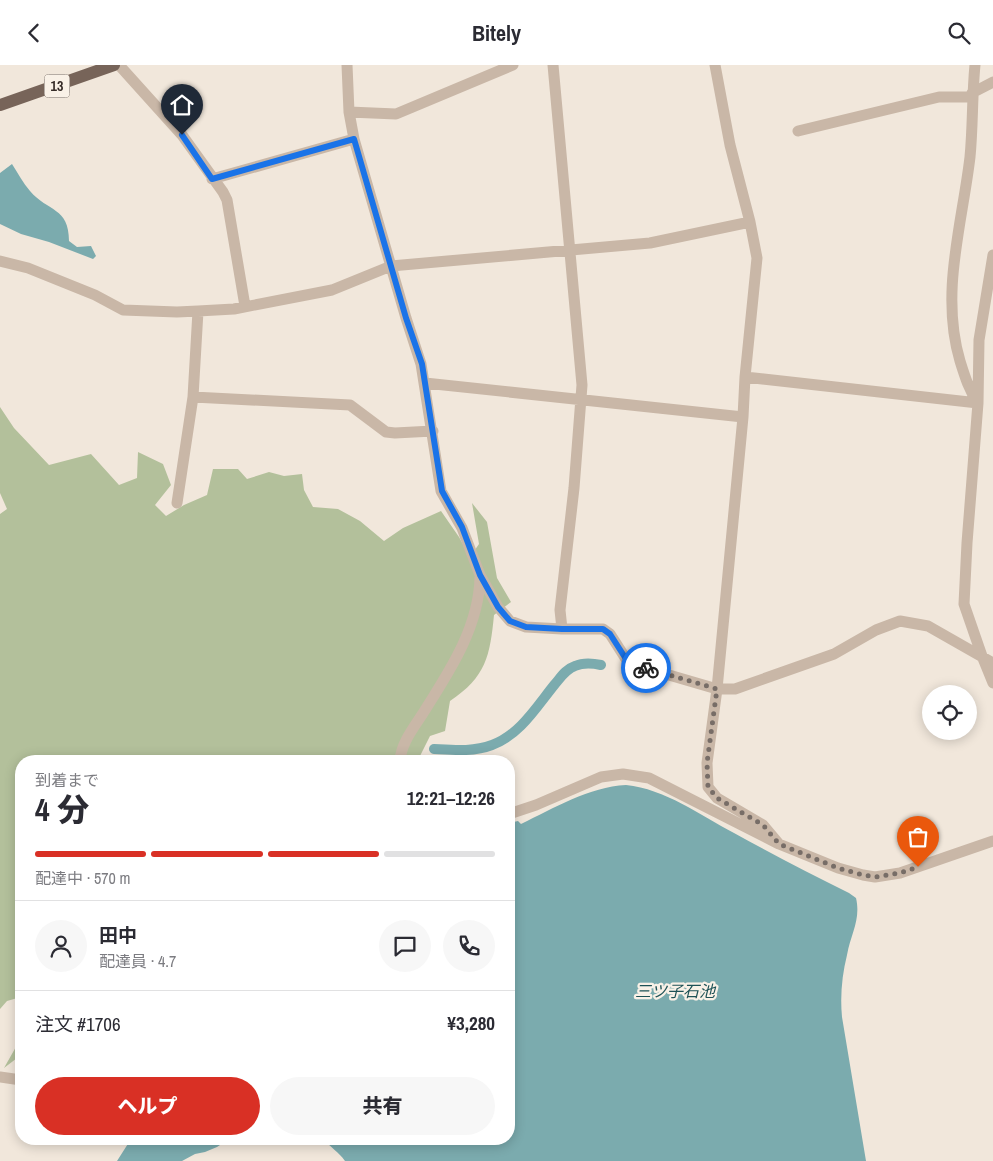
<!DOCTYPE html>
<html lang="ja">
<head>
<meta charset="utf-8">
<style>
  :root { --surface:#fff; --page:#f7f7f7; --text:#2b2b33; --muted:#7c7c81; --line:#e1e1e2; --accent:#d93025 }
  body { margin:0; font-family:"Archivo Narrow","Noto Sans JP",sans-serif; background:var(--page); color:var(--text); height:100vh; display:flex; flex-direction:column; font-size:19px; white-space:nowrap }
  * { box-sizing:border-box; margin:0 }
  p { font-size:16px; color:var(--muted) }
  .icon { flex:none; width:28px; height:28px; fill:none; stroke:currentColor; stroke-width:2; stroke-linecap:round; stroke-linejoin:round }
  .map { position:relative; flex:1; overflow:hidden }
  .panel { position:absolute; left:15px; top:690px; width:500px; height:390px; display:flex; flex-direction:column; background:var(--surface); border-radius:20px; box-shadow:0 2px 12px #0003 }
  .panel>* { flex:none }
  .buttons { position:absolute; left:922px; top:620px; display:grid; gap:10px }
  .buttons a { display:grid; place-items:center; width:55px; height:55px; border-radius:50%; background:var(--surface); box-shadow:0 2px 12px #0003; font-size:25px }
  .pin { position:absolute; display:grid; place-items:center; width:42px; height:42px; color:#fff; margin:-51px -21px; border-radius:50% 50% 50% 0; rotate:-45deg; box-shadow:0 0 5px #0007 }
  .pin .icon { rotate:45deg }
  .courier { position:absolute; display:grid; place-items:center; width:50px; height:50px; margin:-25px; border:4px solid #1a73e8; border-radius:50%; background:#fff; color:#222; box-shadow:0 1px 6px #0007 }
  .overview em { font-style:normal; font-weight:800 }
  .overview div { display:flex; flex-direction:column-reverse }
  .overview { display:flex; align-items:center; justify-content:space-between; height:85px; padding:0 20px }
  h1 { font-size:32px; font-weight:800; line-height:38px }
  .bar { display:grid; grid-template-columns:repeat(4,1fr); gap:8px 5px; align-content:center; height:60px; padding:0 20px }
  .bar i { height:6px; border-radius:4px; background:var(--line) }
  .bar .selected { background:var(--accent) }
  .bar p { grid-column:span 4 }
  .line { display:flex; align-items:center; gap:12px; padding:0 20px; border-top:1px solid var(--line) }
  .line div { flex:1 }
  .round { display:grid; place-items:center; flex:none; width:52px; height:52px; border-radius:26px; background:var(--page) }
  .primary-button { display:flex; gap:10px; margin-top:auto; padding:10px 20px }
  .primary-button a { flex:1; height:58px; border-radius:30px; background:var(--accent); color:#fff; font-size:20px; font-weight:800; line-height:58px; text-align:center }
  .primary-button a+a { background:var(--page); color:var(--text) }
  header { display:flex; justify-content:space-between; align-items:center; height:65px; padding:0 20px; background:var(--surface); font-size:22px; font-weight:800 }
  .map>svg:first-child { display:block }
  .green { fill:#b3c09b }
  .water { fill:#7babae }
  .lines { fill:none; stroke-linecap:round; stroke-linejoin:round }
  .canal { stroke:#7babae; stroke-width:10 }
  .minor { stroke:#c9b7a7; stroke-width:11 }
  .major { stroke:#776459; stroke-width:12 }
  .done { stroke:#776d67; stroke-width:5; stroke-dasharray:0 9 }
  .route { stroke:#1a73e8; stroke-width:6 }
  .labels { text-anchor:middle; stroke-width:4.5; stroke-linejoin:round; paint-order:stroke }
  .shield { fill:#f9f1e7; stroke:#706761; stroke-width:1 }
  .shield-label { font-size:14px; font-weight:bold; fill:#362c28 }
  .water-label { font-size:16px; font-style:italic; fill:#1e5256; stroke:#f9f1e7 }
</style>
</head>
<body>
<header><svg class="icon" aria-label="back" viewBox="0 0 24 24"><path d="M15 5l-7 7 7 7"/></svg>Bitely<svg class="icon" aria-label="search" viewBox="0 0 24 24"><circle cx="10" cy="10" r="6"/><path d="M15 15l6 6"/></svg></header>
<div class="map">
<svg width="993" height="1096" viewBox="0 0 993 1096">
  <rect width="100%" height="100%" fill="#f1e7db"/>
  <path class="green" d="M0 342 14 363 49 400 91 389 119 420 137 413 138 387 163 399 171 420 155 440 166 451 184 440 207 430 213 404H238L247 414 269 407 284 411 302 409 304 425 313 442 338 444 360 456 384 476 403 463 441 446 459 472 470 492 479 479 472 438 487 457 497 513 511 537 494 550C490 591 486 612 450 636L445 666 430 671 419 693 428 696H394L392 692 377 690 378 696H21V932L7 936 0 944V449L7 444 0 428Z
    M21 973V990L4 1003Z"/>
  <path class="water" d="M12 99C18 108 23 118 30 126 48 147 69 142 69 176L77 182 91 181 96 191 93 194 49 177 21 169 0 159V108Z
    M626 720C665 724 700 750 734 768 772 789 810 809 849 828L856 833C861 855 851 868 847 890 842 910 840 931 842 952L866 1096H345C339 1087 330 1082 323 1074H509V758L518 756 521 759C554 743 589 722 626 720Z
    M131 1074H229L217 1082 205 1087 195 1089 182 1096H117Z"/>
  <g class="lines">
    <path class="canal" d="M434 684C453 685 474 687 492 680 520 670 537 641 555 619 561 612 566 604 575 601 584 597 592 598 601 600"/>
    <path class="minor" d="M119 0 182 70 223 127 227 135 245 241
      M347 0 349 47 354 74 406 253 421 299 441 426 462 463 480 510 498 542 510 556 526 562 562 564H603L610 569 626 594 645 603 717 624H735L834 589 876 565 900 556 928 561 993 598
      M553 0 582 320 574 423 560 545 562 564
      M715 0 730 80 750 157 757 193 745 312 743 352 717 624 707 698 708 722 717 733 763 760 779 779
      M975 0C972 30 973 61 970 92 962 160 940 228 960 296 965 312 969 325 978 338
      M972 28 993 17
      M349 47 396 49 513 0
      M798 66 939 32H972
      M212 114 354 74
      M993 190 979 275 978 338 967 478 964 539 982 591 993 618
      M0 196 28 203 95 230 123 245 177 247 198 246 234 244 332 225 391 201 650 178 750 157
      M745 312 978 338
      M425 318 743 352
      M193 332 350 340 386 367 395 368 433 366
      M177 438 193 332 198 246
      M400 696C401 677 416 660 425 645 451 604 479 561 480 512
      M509 749 536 740 601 712 623 709 649 713 779 779 838 803 863 810 875 812 900 808 993 776
      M0 1012 21 1015"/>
    <path class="major" d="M0 40 114 0"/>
  </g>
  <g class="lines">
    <path class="done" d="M646 603 717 624 707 698 708 722 717 733 763 760 779 779 838 803 863 810 875 812 900 808 918 802"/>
    <path class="route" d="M182 70 212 114 354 74 406 253 422 299 442 426 462 462 480 510 498 542 510 556 526 562 562 564H603L610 569 626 594 646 603"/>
  </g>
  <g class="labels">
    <rect class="shield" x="44.5" y="9.5" width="25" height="23" rx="4"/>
    <g class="shield-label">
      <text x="57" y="26">13</text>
    </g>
    <g class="water-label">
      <text x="675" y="932">三ツ子石池</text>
    </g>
  </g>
</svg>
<div class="buttons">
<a><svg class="icon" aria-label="locate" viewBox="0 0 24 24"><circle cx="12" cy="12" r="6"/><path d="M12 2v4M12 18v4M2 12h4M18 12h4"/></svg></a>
</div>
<div class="pin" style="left:918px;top:802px;background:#ea580c"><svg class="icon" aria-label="bag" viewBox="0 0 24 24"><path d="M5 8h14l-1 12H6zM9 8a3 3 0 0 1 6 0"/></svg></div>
<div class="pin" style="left:182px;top:70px;background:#1f2937"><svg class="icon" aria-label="home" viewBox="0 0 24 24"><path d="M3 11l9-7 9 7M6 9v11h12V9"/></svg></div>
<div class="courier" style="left:646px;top:603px"><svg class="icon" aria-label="bike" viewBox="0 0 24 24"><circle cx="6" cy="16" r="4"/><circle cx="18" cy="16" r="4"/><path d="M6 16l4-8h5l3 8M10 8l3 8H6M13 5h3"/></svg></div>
<section class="panel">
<div class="overview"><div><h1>4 分</h1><p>到着まで</p></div><em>12:21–12:26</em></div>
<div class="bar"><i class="selected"></i><i class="selected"></i><i class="selected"></i><i></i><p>配達中 · 570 m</p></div>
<div class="line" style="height:90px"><a class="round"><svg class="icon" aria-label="person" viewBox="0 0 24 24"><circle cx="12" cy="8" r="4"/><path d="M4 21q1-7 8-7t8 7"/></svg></a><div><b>田中</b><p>配達員 · 4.7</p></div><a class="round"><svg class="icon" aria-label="chat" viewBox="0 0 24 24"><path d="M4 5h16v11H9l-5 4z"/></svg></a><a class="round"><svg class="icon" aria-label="phone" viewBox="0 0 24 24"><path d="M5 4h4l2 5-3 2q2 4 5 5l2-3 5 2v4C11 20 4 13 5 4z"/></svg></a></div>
<div class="line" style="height:65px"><div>注文 #1706</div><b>¥3,280</b></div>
<div class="primary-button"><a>ヘルプ</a><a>共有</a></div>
</section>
</div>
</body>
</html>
